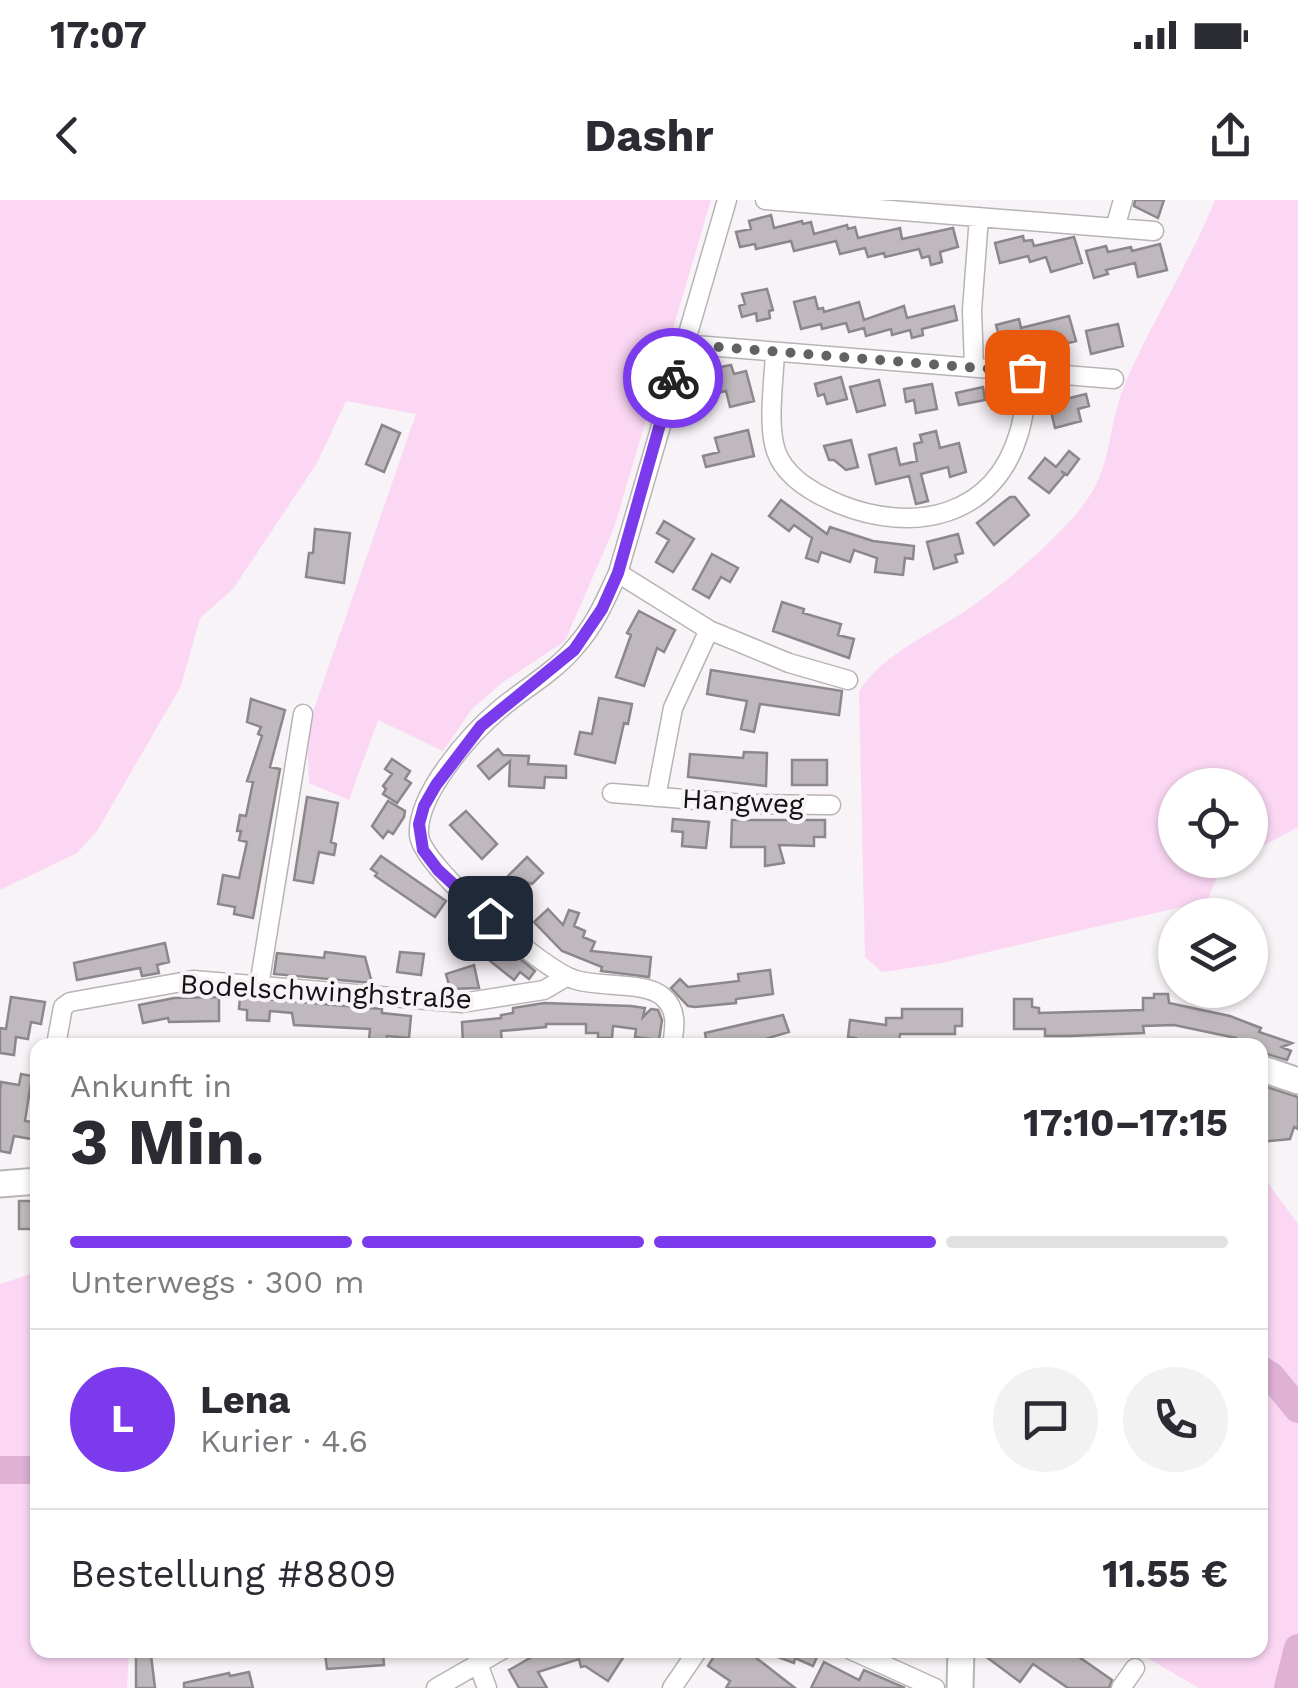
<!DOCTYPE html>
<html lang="de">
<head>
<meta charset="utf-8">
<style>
  :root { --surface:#fff; --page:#f2f2f3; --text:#2b2b33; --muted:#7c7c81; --line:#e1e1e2; --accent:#7c3aed }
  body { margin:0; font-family:"Work Sans",sans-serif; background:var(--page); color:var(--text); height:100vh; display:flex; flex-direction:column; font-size:38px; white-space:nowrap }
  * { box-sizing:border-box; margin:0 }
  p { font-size:32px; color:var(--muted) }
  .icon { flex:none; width:55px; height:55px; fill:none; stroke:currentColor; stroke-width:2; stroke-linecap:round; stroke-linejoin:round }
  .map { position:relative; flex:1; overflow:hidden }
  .panel { position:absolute; left:30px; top:838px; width:1238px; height:620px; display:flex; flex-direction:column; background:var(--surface); border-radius:20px; box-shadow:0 2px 8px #0004 }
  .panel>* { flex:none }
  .controls { position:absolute; left:1158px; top:568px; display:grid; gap:20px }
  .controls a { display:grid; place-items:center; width:110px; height:110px; border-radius:50%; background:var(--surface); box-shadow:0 2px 8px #0004; font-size:50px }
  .pin { position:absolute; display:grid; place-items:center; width:85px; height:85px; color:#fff; margin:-42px; border-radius:20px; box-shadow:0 5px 15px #0006 }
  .courier { position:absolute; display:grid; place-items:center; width:100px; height:100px; margin:-50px; border:8px solid #7c3aed; border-radius:50%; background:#fff; color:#222; box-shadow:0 2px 12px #0007 }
  .headline em { font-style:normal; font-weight:700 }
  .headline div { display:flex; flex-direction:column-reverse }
  .headline { display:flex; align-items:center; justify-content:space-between; height:170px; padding:0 40px }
  h1 { font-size:65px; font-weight:700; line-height:75px }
  .bar { display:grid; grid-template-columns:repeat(4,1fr); gap:15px 10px; align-content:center; height:120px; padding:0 40px }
  .bar i { height:12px; border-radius:8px; background:var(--line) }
  .bar .active { background:var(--accent) }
  .bar p { grid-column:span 4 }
  .line { display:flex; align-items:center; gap:25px; padding:0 40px; border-top:2px solid var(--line) }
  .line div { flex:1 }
  .round { display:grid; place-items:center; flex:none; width:105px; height:105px; border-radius:52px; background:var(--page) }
  .status { display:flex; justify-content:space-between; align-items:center; height:70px; padding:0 50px; background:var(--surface); direction:ltr }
  .status svg { height:28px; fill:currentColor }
  header { display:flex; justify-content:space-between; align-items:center; height:130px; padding:0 40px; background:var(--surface); font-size:45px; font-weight:700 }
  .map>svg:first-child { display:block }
  .green { fill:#fbd7f3 }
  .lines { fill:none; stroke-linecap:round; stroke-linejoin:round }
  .river { stroke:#deb1d5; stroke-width:28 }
  .building { fill:#bfb9bd; stroke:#8c878b; stroke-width:2.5 }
  .street-casing { stroke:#b8b3b7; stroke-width:21 }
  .secondary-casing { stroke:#b8b3b7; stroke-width:29 }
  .street { stroke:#fff; stroke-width:18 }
  .secondary { stroke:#fff; stroke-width:25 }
  .done { stroke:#646163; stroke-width:10; stroke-dasharray:0 18 }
  .route { stroke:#7c3aed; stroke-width:12 }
  .labels { text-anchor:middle; stroke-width:8; stroke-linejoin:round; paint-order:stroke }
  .street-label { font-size:28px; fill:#141214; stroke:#f8f3f7 }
</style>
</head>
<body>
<div class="status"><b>17:07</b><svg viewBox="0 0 49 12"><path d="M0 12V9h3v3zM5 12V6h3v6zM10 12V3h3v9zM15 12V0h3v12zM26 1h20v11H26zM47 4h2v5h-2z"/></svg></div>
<header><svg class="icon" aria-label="back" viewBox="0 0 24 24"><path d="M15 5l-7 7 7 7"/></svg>Dashr<svg class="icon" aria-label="share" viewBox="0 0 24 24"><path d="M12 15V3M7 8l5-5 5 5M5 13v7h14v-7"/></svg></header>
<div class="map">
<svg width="1298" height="1488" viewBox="0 0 1298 1488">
  <rect width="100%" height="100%" fill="#f8f3f7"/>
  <path class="green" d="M0 0H711L614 328 565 441 503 482 472 509 443 551 378 520 349 600 309 583 307 529 416 214 346 201 317 263 233 389 200 418 181 486 97 631 77 653 0 690Z
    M1215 0H1298V627L1250 653V585H1175V660H1236L1221 668 1207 701 937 764 882 772 865 757 859 491C883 454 931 434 968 409 1003 385 1049 346 1077 313 1116 268 1105 227 1127 179 1154 118 1190 62 1215 0Z
    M1260 972 1298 1024V1488H1199L1134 1450H1260Z
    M37 1072 38 1450H129L127 1488H0V1084Z"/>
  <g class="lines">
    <path class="river" d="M1260 1169 1271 1176 1298 1209
      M0 1270H38
      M1288 1488 1298 1448"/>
  </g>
  <path class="building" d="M1135 0H1164L1158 18 1134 6Z
    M771 15 774 28 802 21 803 24 811 22 814 34 847 25 848 29 855 27 858 38 900 28 902 39 953 28 958 47 940 52 942 62 931 65 929 56 922 58 919 49 885 57 884 53 868 57 865 48 840 54 836 41 794 51 791 41 756 49 755 44 740 47 736 32 751 29 749 21Z
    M1023 36 1024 41 1032 40 1034 46 1074 37 1082 63 1051 72 1046 57 1030 62 1028 56 1000 63 995 43Z
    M1160 44 1167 70 1138 77 1135 63 1106 70 1108 74 1094 78 1086 51 1106 46 1108 52 1131 47 1132 51Z
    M767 89 773 110 769 111 770 118 757 121 756 113 742 117 739 106 745 104 742 94Z
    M815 97 818 109 823 108 824 112 859 102 864 120 904 106 907 118 954 106 957 120 922 129 923 135 912 138 910 130 892 135 891 129 866 136 864 128 849 132 846 123 822 129 821 124 801 129 794 102Z
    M1069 116 1076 141 1045 149 1041 136 1002 146 996 125 1019 119 1021 128Z
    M1118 124 1123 146 1091 154 1086 131Z
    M731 165 734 174 746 171 754 201 730 207 726 191 712 194 709 181 719 178 716 168Z
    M841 177 847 199 827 204 824 194 818 196 815 184Z
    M879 180 885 205 857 212 850 187Z
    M932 184 937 209 916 213 914 200 906 202 904 189Z
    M983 187 985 200 959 205 956 193Z
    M1086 194 1089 206 1078 209 1081 221 1055 228 1049 203Z
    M382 225 400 233 384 272 366 264Z
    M748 230 754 256 706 267 703 256 719 252 715 238Z
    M936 231 940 248 959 243 966 272 950 277 948 267 921 274 928 301 916 304 909 276 876 284 869 255 896 248 900 265 917 261 914 244 922 242 920 235Z
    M851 240 858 267 846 270 834 260H829L824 246Z
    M1069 251 1079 259 1067 275 1061 271 1065 274 1049 293 1029 278 1045 258 1056 267Z
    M1010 297H1015L1029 315 994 345 977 323Z
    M781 300 827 334 830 327 873 341 914 346 913 359 905 358 903 375 875 372 877 358 854 350 850 362 821 352 818 362 806 358 812 338 794 325 789 331 769 316Z
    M664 321 694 339 673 372 656 362 669 340 657 333Z
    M315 329 350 333 344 383 306 377 309 353H313Z
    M958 334 963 353 955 355 957 362 934 369 927 342Z
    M712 354 738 368 730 382 721 377 709 398 693 389Z
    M782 402 804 409 803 413 841 424 838 435 854 439 849 458 773 431Z
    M639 411 675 430 664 452 657 448 644 486 616 477 631 435 627 433Z
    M711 470 842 491 839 515 760 504 754 532 741 529 747 501 707 494Z
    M599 498 632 504 628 524 624 523 615 563 575 554 580 532 592 534Z
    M251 499 285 510 270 567 280 569 253 718 234 714 235 707 218 704 223 675 239 678 247 642 239 640 241 631H237L240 615 246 616 253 582 247 581 262 536 258 534 261 527 247 522Z
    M498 549 503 555 529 556 528 564 566 566V578L545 577 544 588 509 586 510 561 489 579 478 566Z
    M744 552 767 553 766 586 688 577 690 554 743 558Z
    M392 559 410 571 405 579 411 583 397 603 383 594 386 589 383 586 392 574 385 569Z
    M792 560H827V585H792Z
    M307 597 338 603 331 642 336 644 334 655 319 652 313 683 294 680Z
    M388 601 405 611 404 617 393 634 388 631 383 638 372 626Z
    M466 611 497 644 482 659 450 625Z
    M673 619 709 622 706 648 682 646 683 632 672 631Z
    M732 620H825V637H814V646L779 645 784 663 765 666V647H731Z
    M381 656 446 701 435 717 375 676 377 673 371 669Z
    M527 657 543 673 532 684 520 680 517 683 502 682Z
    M548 709 563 725 569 710 579 713 574 726 585 731 583 737 595 742 591 751 651 757 649 777 601 771 602 767 562 751 534 722Z
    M468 716 535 771 529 779 520 772 514 780 469 744 474 738 462 725Z
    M165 743 169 762 157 765 159 773 142 776 140 768 77 780 74 763Z
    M325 752 365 757 372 783 274 774 277 753 324 758Z
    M400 752 424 754 421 775 397 772Z
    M474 765 479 788 450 789 446 774Z
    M770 770 773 794 736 799V803L695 807 688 806 671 788 680 779 688 787 739 781 738 774Z
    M1154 794H1168L1169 803 1230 816 1261 828 1259 832 1292 843 1282 847 1291 851 1287 860 1260 852V845H1234L1236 838 1174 825 1143 826 1144 833 1069 836H1045V829H1014V799H1032V807L1039 808V813L1143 810V798H1154Z
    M11 797 45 802 41 824 31 822 28 839 16 837 14 855 0 853V828L6 829Z
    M219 797V821L169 822 168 818 143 823 139 805 174 798Z
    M240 797 382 809V813L411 816 409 838 387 836 386 842 369 840 370 829 294 825 292 813 270 811 269 821 247 820V810L239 809Z
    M544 803 631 806 645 808 643 817 651 809 658 810 662 820 659 840 635 837 636 829 613 826 612 838H598V833H586V824H546V827L501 831 502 845H463L462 822 501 818V815L513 813V808Z
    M902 809H962V826H955V834H900L899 845H855L856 838 848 837 850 820 886 825V818H902Z
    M783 815 789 832 745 845H707L705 833Z
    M21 874 32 876 25 921 34 922 31 939 14 936 10 953 0 951V891L1 882 19 885Z
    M1260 885 1298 897V929L1294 927 1290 939 1260 942Z
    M19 1001H38V1029H19Z
    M354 1450 383 1452 384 1465 327 1469 325 1453Z
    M544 1450H628L608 1481 585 1466 581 1467 579 1459 538 1472 547 1488H519L509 1470Z
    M718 1450H746L795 1488H726L730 1481 708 1466Z
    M775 1450H820L813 1466 795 1458 794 1463 762 1451Z
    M977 1450H1069L1112 1480 1109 1488H1068L1033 1464 1020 1482Z
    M151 1455 155 1488H136V1456Z
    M824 1462 859 1480 864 1470 905 1488H811Z
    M249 1472 253 1488H184V1483L229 1473 230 1476Z"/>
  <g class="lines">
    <defs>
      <path id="street" d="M765 0 1154 31
        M1115 28 1123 0
        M682 144 1114 179
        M775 152C774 180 767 225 776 251 785 278 815 294 839 304 913 334 994 318 1019 233 1025 213 1026 193 1027 172
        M974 167 972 110 979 17
        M618 373 709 430 789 463 848 480
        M612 593 744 604 831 605
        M656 597 673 508 709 430
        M259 786 303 514
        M56 845 63 807 70 802 193 780 462 803 544 790 566 777
        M672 845C675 827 678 809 662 796 644 781 597 788 573 779 541 768 422 667 419 635 416 595 470 534 500 509 525 488 555 472 576 446 595 425 606 399 618 373L727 0
        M851 1450 935 1488
        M477 1461 487 1488
        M436 1488 502 1450
        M672 1488 698 1450
        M1121 1488 1135 1468"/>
      <path id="secondary" d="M1260 868 1298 881
        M0 984 38 981
        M960 1488 961 1450"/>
    </defs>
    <use href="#street" class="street-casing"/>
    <use href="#secondary" class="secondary-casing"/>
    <use href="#street" class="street"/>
    <use href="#secondary" class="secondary"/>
  </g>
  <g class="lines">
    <path class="done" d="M673 178 682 144 1027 172"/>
    <path class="route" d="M490 718 438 670 423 650 419 624 424 606 436 585 481 526 574 450 602 409 618 373 673 178"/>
  </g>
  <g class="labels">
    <g class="street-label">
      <text transform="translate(743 601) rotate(3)" y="10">Hangweg</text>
      <text transform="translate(326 791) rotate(3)" y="10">Bodelschwinghstraße</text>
    </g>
  </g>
</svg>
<div class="controls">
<a><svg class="icon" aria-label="locate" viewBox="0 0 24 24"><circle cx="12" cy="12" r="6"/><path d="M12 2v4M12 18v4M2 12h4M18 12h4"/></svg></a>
<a><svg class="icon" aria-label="layers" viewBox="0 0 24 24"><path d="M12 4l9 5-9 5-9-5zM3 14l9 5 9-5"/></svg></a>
</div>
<div class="pin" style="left:1027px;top:172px;background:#ea580c"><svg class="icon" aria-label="bag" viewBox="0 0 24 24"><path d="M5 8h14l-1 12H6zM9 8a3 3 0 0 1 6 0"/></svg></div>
<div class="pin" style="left:490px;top:718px;background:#1f2937"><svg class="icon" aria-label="home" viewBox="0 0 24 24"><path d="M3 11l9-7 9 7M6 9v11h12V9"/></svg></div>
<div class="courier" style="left:673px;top:178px"><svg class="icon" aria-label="bike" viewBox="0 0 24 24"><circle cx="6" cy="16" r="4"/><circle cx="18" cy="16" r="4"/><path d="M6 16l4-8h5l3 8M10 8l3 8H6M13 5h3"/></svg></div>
<section class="panel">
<div class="headline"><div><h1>3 Min.</h1><p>Ankunft in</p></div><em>17:10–17:15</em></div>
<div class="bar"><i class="active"></i><i class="active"></i><i class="active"></i><i></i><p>Unterwegs · 300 m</p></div>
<div class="line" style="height:180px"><b class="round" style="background:var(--accent);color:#fff">L</b><div><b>Lena</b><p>Kurier · 4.6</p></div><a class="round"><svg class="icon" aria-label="chat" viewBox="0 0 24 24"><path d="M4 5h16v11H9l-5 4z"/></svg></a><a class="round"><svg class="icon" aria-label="phone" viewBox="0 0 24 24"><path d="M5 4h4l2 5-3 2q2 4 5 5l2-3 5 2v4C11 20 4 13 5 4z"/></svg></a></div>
<div class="line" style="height:130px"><div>Bestellung #8809</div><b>11.55 €</b></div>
</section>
</div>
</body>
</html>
